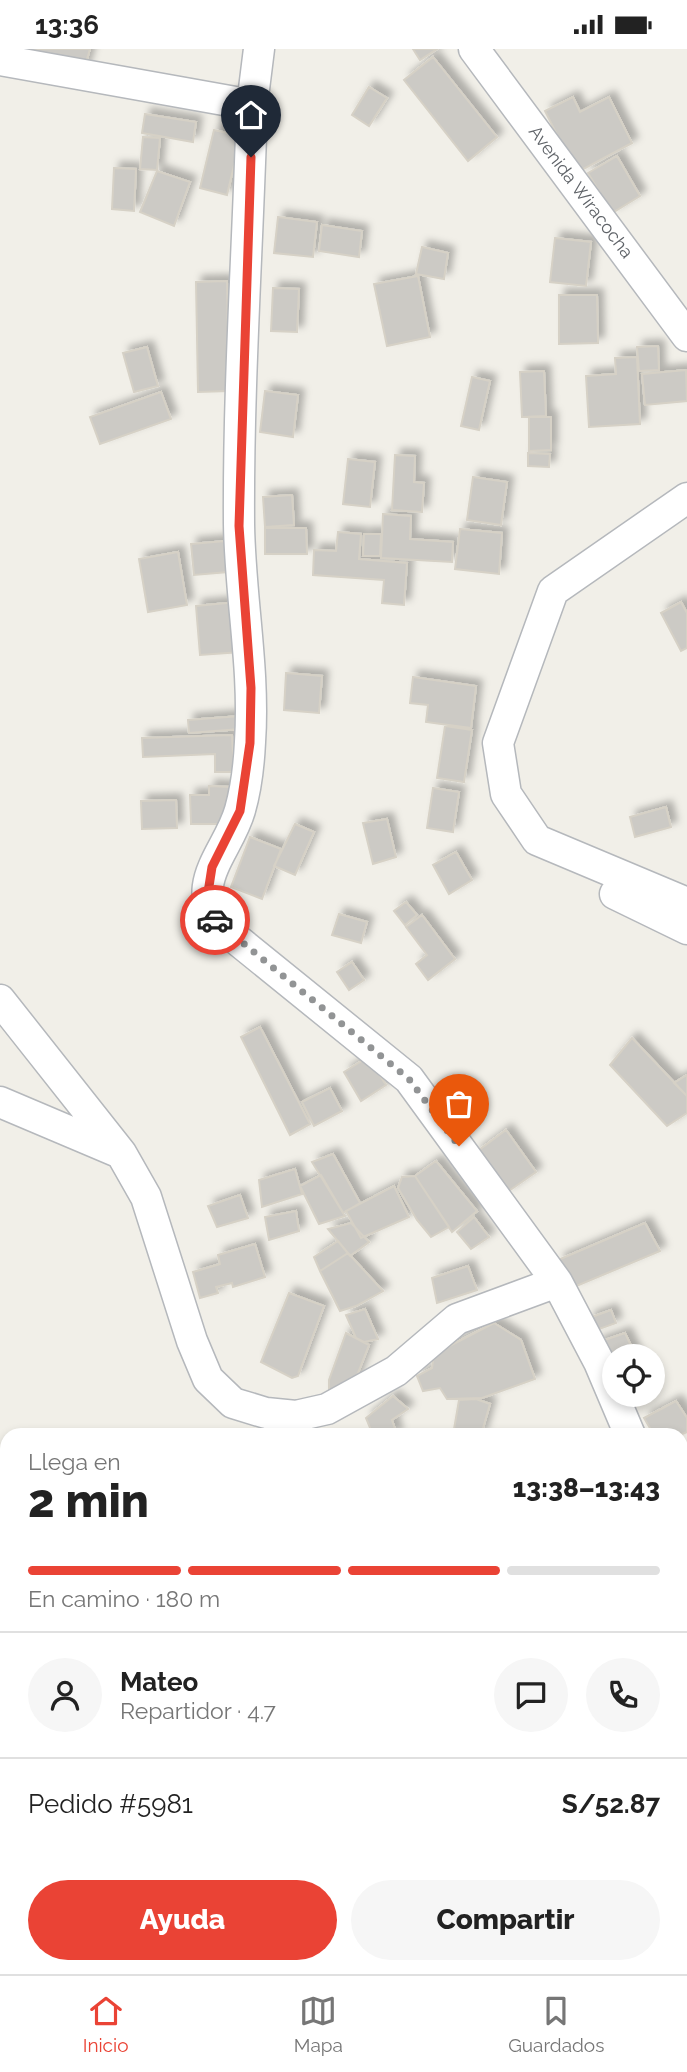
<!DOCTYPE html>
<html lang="es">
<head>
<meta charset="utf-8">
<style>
  :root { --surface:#fff; --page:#f6f6f6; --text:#222; --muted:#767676; --line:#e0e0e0; --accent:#ea4335 }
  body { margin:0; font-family:Raleway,sans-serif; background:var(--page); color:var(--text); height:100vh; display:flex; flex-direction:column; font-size:26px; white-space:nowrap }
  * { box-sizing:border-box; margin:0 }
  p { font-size:23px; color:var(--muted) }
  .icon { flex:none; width:38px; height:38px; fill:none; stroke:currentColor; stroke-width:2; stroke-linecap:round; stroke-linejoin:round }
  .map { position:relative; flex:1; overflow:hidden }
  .details { position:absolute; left:0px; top:1379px; width:688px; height:546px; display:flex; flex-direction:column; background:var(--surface); border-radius:21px 21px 0 0; box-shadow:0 4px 10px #0003 }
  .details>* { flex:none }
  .tools { position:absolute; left:602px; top:1295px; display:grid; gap:14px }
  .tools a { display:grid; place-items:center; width:63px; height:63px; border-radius:50%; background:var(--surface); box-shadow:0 4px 10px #0003; font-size:35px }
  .pin { position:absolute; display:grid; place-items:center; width:60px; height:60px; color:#fff; margin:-72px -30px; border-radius:50% 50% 50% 0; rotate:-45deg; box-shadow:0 0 7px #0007 }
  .pin .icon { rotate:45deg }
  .courier { position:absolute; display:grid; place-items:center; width:70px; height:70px; margin:-35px; border:5px solid #ea4335; border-radius:50%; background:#fff; color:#222; box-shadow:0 2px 9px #0007 }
  .headline em { font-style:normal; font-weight:800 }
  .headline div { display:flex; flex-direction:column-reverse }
  .headline { display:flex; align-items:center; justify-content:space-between; height:119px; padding:0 28px }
  h1 { font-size:46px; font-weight:800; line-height:52px }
  .bar { display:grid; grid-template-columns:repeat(4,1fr); gap:10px 7px; align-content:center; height:84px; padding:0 28px }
  .bar i { height:9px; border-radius:5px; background:var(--line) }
  .bar .on { background:var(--accent) }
  .bar p { grid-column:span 4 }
  .line { display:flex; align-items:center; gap:18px; padding:0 28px; border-top:2px solid var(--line) }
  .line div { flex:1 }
  .round { display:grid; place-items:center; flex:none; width:74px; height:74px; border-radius:37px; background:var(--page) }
  .cta { display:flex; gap:14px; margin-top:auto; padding:14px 28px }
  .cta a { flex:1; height:80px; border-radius:42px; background:var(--accent); color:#fff; font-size:28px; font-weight:800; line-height:80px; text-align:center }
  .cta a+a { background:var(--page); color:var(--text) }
  .status { display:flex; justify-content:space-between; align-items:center; height:49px; padding:0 35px; background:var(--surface); direction:ltr }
  .status svg { height:19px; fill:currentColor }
  .menu { display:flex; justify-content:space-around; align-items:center; height:98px; border-top:2px solid var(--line); background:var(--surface); font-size:19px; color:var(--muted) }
  .menu a { display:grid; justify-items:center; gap:4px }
  .menu .on { color:var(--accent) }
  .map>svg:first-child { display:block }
  .green { fill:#c5e8c5 }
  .building { fill:#cccac5; stroke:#d6d1c6; stroke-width:2; filter:url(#shadow) }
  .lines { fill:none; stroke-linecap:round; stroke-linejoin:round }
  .street-casing { stroke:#b5b8bc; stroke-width:33 }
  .path { stroke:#9cc7a9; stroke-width:4.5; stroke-dasharray:7 3.5; stroke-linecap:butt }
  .street { stroke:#fff; stroke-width:30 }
  .done { stroke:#929495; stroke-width:7; stroke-dasharray:0 12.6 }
  .route { stroke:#ea4335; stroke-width:9 }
  .labels { text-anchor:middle; stroke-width:5; stroke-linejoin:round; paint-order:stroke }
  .street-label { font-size:18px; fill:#5f6368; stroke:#fff }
</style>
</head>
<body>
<div class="status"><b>13:36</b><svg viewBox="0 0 49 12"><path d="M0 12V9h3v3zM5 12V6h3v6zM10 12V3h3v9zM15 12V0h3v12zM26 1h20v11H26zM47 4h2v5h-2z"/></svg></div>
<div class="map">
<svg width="687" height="1925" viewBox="0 0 687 1925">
  <defs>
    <filter id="shadow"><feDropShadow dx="6" dy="-6" stdDeviation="3.5" flood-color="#0004"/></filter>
  </defs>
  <rect width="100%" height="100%" fill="#f1efe8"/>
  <path class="green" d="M0 1767 7 1769V1918H116L114 1925H0Z
    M217 1918H366L369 1925H218Z"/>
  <path class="building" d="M34 0H90L84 20 33 3Z
    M413 0H437L420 11Z
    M433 8 497 88 468 112 404 31Z
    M369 38 387 49 369 77 352 66Z
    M573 48 580 63 609 48 632 94 576 124 545 62Z
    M145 65 196 73 193 93 142 84Z
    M214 81 241 87 227 146 200 139Z
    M143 88 160 89 157 121 140 120Z
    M617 107 640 147 612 164 588 124Z
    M114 119 136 120 134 162 112 160Z
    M157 122 190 133 174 177 140 163Z
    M278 168 317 173 313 208 274 204Z
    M322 176 362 182 359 208 319 202Z
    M555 189 591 193 586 237 550 233Z
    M422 198 448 204 444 230 416 225Z
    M418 227 430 288 387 297 374 235Z
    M227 232 229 342 198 343 196 233Z
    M273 239 299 240 297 283 271 282Z
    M559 246H597L598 294 559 295Z
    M658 297 659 321 639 322 637 298Z
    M147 298 158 337 134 343 123 304Z
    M637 308 640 375 589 378 586 327 616 325 615 309Z
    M686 321 687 352 645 356 642 325Z
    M544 322 546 367 522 368 520 323Z
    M472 328 490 332 479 381 461 377Z
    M265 342 298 346 293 388 260 383Z
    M161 343 171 370 100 395 90 368Z
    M529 368H551V401L529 402Z
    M528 404 550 405 549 418 528 417Z
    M395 406 415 407 414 433 424 434 422 463 392 461Z
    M348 410 375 413 370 458 343 455Z
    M473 428 507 433 501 476 467 471Z
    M292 446 294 476 265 478 263 448Z
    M383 465 411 467 410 490 453 493 452 513 381 509Z
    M265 479H306L307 505H265Z
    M460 480 502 484 499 525 455 520Z
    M338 483 361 485 359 510 407 514 404 556 382 554 384 531 313 526 314 501 336 502Z
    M364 485H381L380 507H363Z
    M225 492 228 523 194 526 191 495Z
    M178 503 187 556 148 563 139 510Z
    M237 553 241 603 200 606 196 557Z
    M681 553 687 564V599L681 602 661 564Z
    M286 624 322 627 319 664 284 661Z
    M413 628 476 637 471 679 426 673 428 656 410 654Z
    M240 667 241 680 189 684 188 671Z
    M445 677 472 681 464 733 437 729Z
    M232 686 234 723H215V705L143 708 142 689Z
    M209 737 230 738V775H191L190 746H209Z
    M433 739 459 743 453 783 427 779Z
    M176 751 177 779 142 780 141 752Z
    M666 758 671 778 635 788 630 768Z
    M387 770 396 808 373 815 363 774Z
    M295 775 314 783 295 826 274 817Z
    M250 788 281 800 262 850 231 838Z
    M456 803 472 831 449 845 433 816Z
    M406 853 417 866 405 876 394 862Z
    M339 865 367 873 361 894 332 886Z
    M422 866 455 910 428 931 416 915 427 906 406 878Z
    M352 913 364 931 349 941 337 923Z
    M260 978 310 1075 290 1086 241 988Z
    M632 989 687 1047V1064L667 1077 610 1016Z
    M368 1008 386 1036 361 1052 344 1023Z
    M687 1026V1047L674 1034Z
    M330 1039 342 1062 314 1077 302 1053Z
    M506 1081 536 1123 506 1144 475 1104Z
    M333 1105 360 1154 343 1164 312 1113Z
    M436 1112 477 1162 452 1183 415 1127Z
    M295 1120 302 1145 262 1158 259 1131Z
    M321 1126 345 1167 319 1175 300 1137Z
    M415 1127 449 1178 431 1188 417 1171 398 1139 402 1128Z
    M394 1137 409 1168 361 1189 346 1162Z
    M240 1146 248 1169 217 1178 208 1157Z
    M296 1162 299 1182 269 1191 265 1168Z
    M474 1168 489 1188 471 1200 457 1183Z
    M351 1174 369 1193 350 1207 328 1180Z
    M645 1174 660 1202 574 1238 558 1211Z
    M338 1192 348 1204 320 1222 314 1208Z
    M255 1195 265 1228 233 1238 232 1234 216 1238 218 1244 200 1249 193 1223 220 1215 218 1206Z
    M348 1204 383 1242 356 1257 340 1262 320 1222Z
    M468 1217 477 1241 437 1254 432 1229Z
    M289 1244 324 1257 298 1327 292 1329 261 1313Z
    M365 1260 378 1290 364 1293 356 1289 346 1266Z
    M611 1261 616 1274 591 1283 589 1269Z
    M494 1274 521 1291 535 1330 482 1349 447 1350 440 1339 423 1342 417 1327 432 1319 434 1305Z
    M346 1284 369 1296 352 1339 329 1348V1331Z
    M625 1284 636 1307H614V1340L596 1294Z
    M393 1347 408 1360 392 1371 397 1386H373L366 1369Z
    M476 1350 490 1355 481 1386H453L459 1351Z
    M676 1352 687 1369V1383L680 1386H654L644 1369Z
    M687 1409V1443L681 1442V1453V1410Z
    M681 1509 687 1513V1543L681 1539Z"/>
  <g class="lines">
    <defs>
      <path id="street" d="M259 0 252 56C248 195 238 336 239 475 240 548 255 620 250 693 249 714 246 740 240 761 228 804 183 838 225 881L409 1030 557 1233 599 1313 630 1386
        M474 0 687 287
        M0 11 252 56
        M687 449 553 542 498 694 506 745 537 791 687 854
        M615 845 687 880
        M0 951 121 1104 146 1148 192 1292 208 1330 233 1354 266 1364 296 1367 327 1360 396 1322 457 1270 557 1233
        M0 1053 118 1103
        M0 1591H7
        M681 1737H687
        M412 1918 415 1925"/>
    </defs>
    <use href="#street" class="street-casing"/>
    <path class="path" d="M681 1406H687
      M675 1918 687 1925"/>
    <use href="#street" class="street"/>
  </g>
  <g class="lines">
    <path class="done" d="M215 871 409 1030 459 1097"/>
    <path class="route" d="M215 871 207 850 212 818 240 762 250 694 251 639 239 477 251 108"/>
  </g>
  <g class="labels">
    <g class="street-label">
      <text transform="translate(581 143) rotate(53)" y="6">Avenida Wiracocha</text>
    </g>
  </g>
</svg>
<div class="tools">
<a><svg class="icon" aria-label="locate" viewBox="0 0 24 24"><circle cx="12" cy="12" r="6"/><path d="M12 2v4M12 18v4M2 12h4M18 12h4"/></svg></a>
</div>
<div class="pin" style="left:459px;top:1097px;background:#ea580c"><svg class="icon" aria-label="bag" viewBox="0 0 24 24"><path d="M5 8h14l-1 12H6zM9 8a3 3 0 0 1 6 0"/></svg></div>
<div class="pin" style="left:251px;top:108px;background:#1f2937"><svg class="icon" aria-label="home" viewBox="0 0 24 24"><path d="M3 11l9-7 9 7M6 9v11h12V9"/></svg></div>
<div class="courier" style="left:215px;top:871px"><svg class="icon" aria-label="car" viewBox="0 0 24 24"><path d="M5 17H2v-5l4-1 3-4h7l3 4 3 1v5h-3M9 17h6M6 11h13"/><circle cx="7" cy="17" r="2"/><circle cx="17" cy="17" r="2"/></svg></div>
<section class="details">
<div class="headline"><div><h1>2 min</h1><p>Llega en</p></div><em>13:38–13:43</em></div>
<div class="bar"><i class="on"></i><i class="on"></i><i class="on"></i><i></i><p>En camino · 180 m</p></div>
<div class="line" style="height:126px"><a class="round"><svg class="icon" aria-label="person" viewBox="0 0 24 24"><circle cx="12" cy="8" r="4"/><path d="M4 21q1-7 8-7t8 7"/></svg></a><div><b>Mateo</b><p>Repartidor · 4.7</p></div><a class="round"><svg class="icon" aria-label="chat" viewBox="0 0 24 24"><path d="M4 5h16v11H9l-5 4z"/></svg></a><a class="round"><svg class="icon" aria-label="phone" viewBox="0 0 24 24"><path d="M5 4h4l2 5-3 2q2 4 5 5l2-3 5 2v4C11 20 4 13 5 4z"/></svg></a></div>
<div class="line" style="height:91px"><div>Pedido #5981</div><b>S/52.87</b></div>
<div class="cta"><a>Ayuda</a><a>Compartir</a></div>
</section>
</div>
<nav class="menu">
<a class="on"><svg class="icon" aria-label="home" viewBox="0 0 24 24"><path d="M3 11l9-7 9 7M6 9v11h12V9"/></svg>Inicio</a>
<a><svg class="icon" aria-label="map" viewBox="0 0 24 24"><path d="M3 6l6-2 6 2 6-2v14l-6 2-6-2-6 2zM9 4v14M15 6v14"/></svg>Mapa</a>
<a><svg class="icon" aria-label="saved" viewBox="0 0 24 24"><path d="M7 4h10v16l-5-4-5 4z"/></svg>Guardados</a>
</nav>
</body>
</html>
